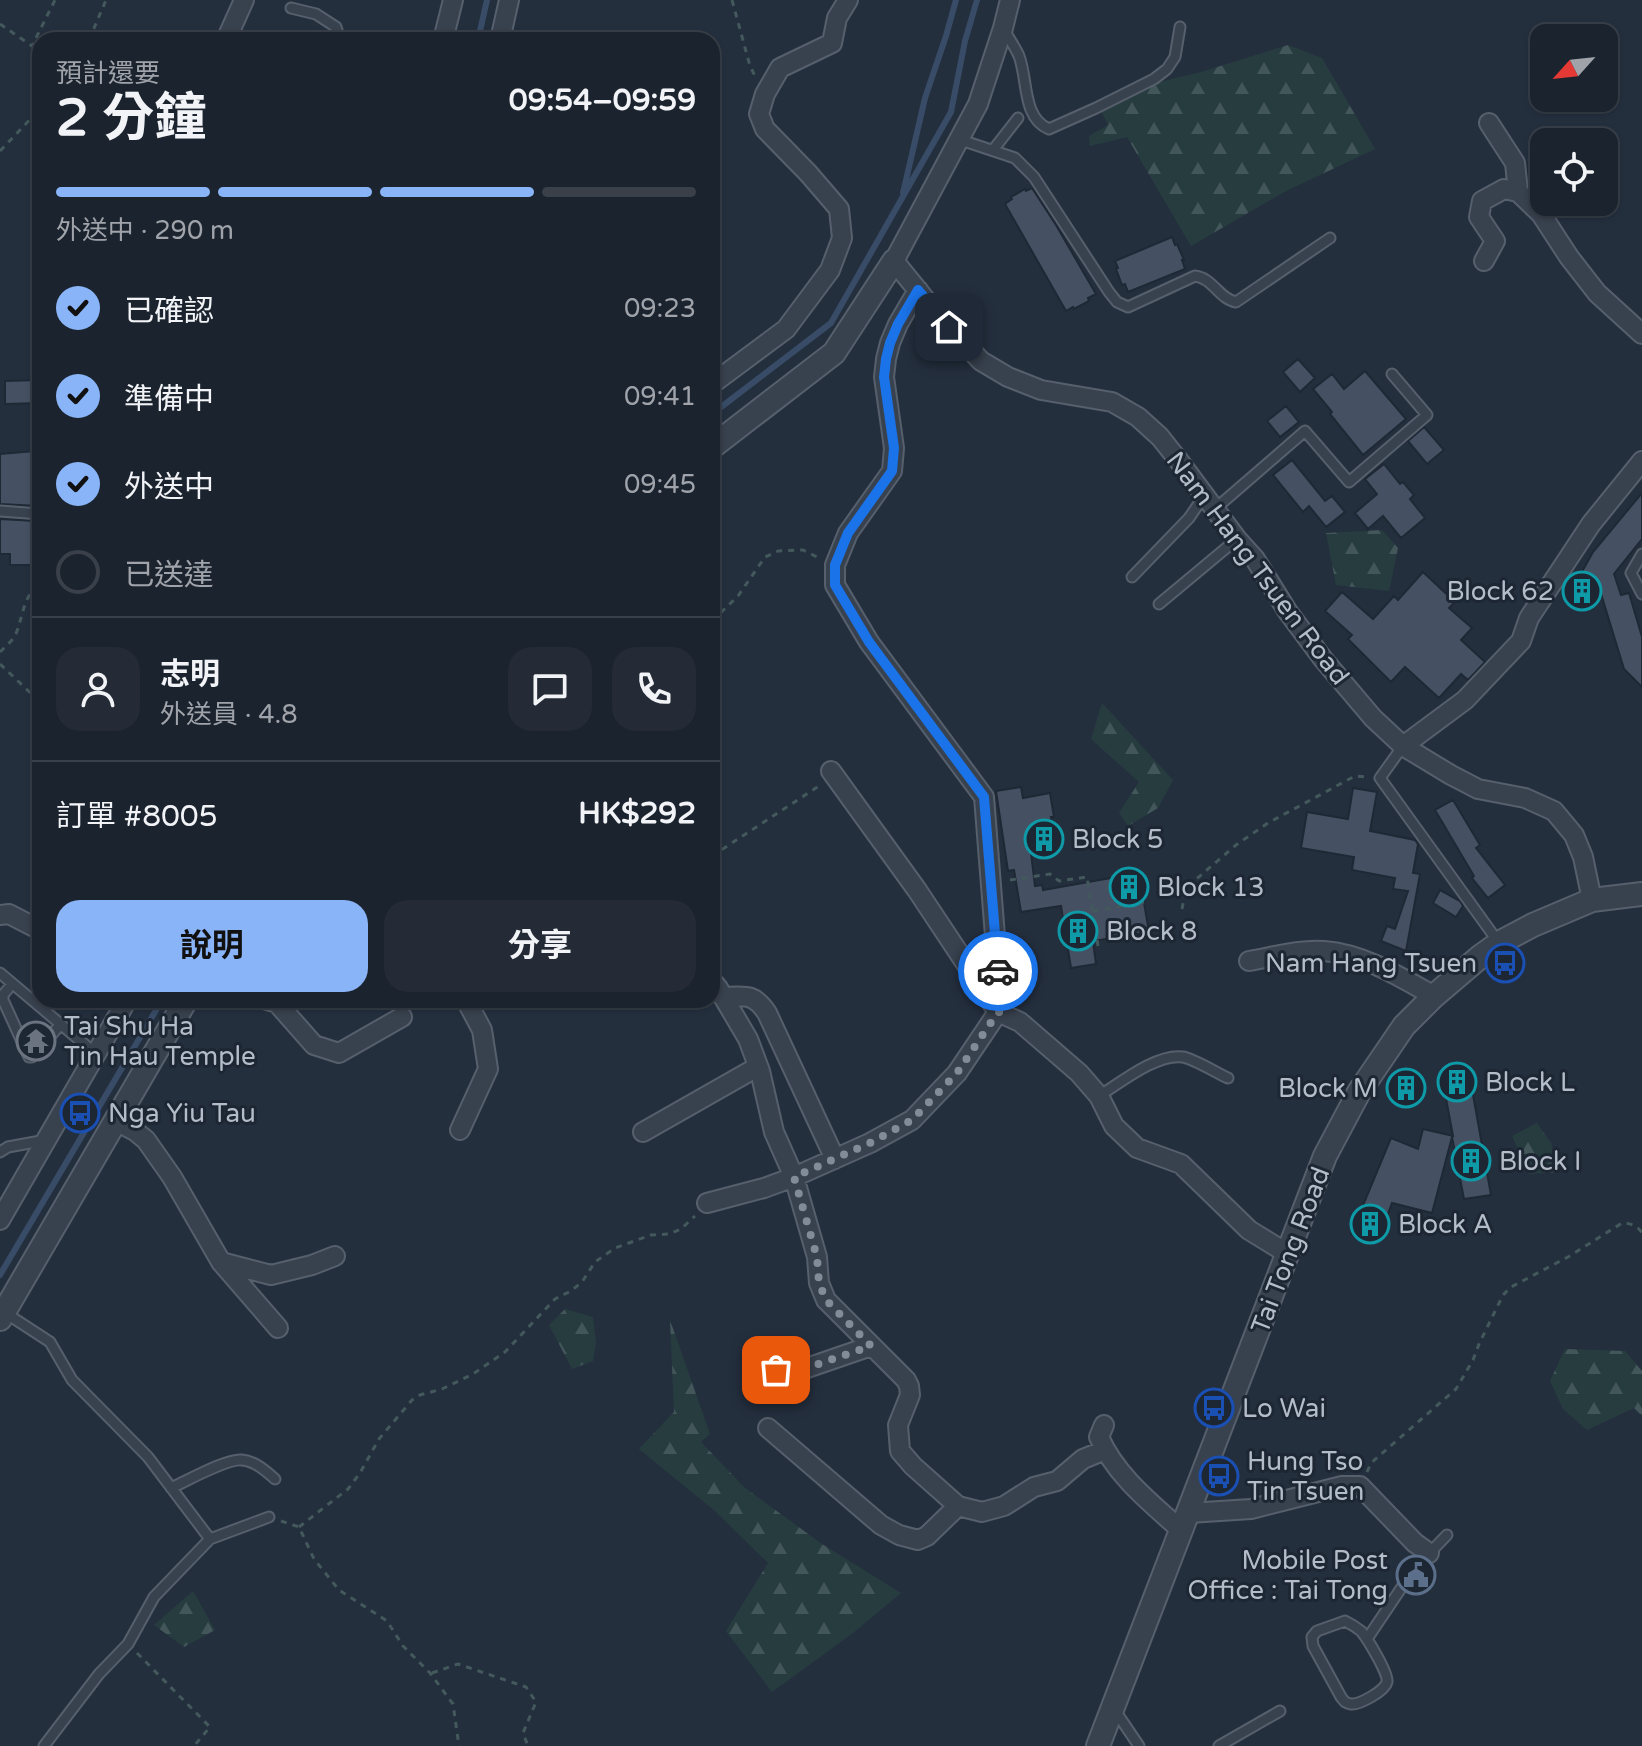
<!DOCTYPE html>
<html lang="zh-TW">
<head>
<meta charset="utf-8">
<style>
  :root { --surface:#1b232e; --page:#242b36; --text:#f1f3f6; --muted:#a0a4aa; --line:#39404a; --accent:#8ab4f8 }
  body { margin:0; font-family:"Varela Round","Noto Sans TC",sans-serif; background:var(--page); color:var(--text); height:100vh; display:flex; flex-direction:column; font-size:30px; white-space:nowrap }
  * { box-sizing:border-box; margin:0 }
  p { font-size:26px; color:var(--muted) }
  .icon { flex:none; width:44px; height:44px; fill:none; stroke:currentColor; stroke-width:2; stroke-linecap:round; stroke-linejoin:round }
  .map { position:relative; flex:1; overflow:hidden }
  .side { position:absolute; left:32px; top:32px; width:688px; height:976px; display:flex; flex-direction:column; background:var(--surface); border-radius:24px; box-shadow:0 2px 6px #0004,0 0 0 2px var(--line) }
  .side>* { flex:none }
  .needle { width:52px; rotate:243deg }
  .fabs { position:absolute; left:1530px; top:24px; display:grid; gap:16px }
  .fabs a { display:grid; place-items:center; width:88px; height:88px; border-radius:16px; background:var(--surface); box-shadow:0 2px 6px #0004,0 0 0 2px var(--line); font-size:40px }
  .pin { position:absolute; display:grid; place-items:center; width:68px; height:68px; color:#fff; margin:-34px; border-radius:16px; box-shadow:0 4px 12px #0006 }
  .courier { position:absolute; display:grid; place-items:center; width:80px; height:80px; margin:-40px; border:6px solid #1a73e8; border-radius:50%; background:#fff; color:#222; box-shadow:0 2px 10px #0007 }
  .head em { font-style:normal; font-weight:700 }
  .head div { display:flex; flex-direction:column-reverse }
  .head { display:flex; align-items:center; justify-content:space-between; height:136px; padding:0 24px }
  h1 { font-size:52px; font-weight:700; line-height:60px }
  .bar { display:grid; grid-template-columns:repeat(4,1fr); gap:12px 8px; align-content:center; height:96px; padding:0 24px }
  .bar i { height:10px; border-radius:6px; background:var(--line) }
  .bar .on { background:var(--accent) }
  .bar p { grid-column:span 4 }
  .line { display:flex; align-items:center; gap:20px; padding:0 24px; border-top:2px solid var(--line) }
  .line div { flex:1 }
  .round { display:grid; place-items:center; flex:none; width:84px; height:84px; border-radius:24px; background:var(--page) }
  ol { padding:0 24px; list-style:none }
  li { display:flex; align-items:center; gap:24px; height:88px }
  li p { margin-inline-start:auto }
  li .icon { padding:8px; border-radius:50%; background:var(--accent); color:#111; stroke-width:4 }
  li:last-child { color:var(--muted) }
  li i { width:44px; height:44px; border:4px solid var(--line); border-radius:50% }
  .primary-button { display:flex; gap:16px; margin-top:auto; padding:16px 24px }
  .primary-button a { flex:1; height:92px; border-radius:24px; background:var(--accent); color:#111; font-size:32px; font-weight:700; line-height:92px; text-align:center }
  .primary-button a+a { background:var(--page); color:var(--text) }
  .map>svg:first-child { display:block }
  .forest { fill:url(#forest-firs) }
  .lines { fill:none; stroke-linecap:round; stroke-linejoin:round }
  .stream { stroke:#394c67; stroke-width:6 }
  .building { fill:#455162; stroke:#1f2835; stroke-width:2 }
  .service-casing { stroke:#565f6c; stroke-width:13 }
  .minor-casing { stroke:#565f6c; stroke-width:22 }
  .tertiary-casing { stroke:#565f6c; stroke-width:26 }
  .path { stroke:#44595c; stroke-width:3; stroke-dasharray:6 6; stroke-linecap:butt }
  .service { stroke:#38414e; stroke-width:9 }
  .minor { stroke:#38414e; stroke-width:18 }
  .tertiary { stroke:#38414e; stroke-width:22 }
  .done { stroke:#828b98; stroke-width:8; stroke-dasharray:0 14.4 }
  .route { stroke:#1a73e8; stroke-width:10 }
  .labels { text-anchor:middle; stroke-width:6; stroke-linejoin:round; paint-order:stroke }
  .street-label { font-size:26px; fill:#b4bcc9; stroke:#1d2633 }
  .poi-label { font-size:26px; fill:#b4bcc9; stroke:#1d2633; text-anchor:start }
</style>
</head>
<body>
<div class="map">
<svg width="1642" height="1746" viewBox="0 0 1642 1746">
  <defs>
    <pattern id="forest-firs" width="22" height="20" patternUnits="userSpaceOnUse" patternTransform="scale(2)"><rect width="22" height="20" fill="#263c3f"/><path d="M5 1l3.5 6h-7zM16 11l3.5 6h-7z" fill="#435659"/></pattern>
  </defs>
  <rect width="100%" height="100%" fill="#242f3e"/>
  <path class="forest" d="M1288 45 1322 58 1375 149 1286 191 1191 246 1127 137 1090 146 1089 136 1108 125 1101 111 1159 82 1201 72Z
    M1382 530 1398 548 1389 591 1336 585 1326 533Z
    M1102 703 1173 780 1158 808 1128 826 1119 813 1139 782 1091 739Z
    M1537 1123 1551 1143 1558 1172 1529 1174 1512 1136Z
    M565 1309 593 1317 596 1342 593 1361 572 1369 549 1325Z
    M670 1320 710 1434 701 1442 745 1488 822 1544 901 1593 853 1633 772 1692 726 1631 768 1563 715 1511 639 1449 674 1412Z
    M1565 1349 1625 1351 1642 1371V1416L1634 1408 1587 1430 1563 1409 1550 1381Z
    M193 1591 215 1630 184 1647 154 1625Z"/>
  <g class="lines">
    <path class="stream" d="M478 40 487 0
      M903 193 925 98 946 36 956 0
      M712 414 831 323 951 112 965 41 977 0
      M0 1275 162 1000"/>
  </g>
  <path class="building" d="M1032 188 1056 225 1096 294 1088 298 1089 301 1074 309 1073 307 1066 311 1005 204 1012 199 1011 197 1025 189 1026 191Z
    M1172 237 1175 245 1177 244 1184 260H1182L1185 269 1128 292 1125 284 1122 285 1116 269 1118 268 1115 261Z
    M1298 359 1315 378 1300 392 1283 372Z
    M1365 371 1406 419 1363 455 1330 414 1332 412 1313 389 1332 374 1344 389Z
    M40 380V403L5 404V381Z
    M1286 406 1299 422 1280 437 1267 421Z
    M1424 427 1444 450 1427 464 1408 441Z
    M35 451 38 506 0 504V454Z
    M1292 460 1325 501 1332 496 1345 512 1326 527 1309 506 1303 512 1273 475Z
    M1384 464 1400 484 1403 482 1414 495 1410 499 1425 518 1401 538 1383 516 1368 529 1355 513 1377 494 1365 479Z
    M1642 493V539L1614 574 1621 595 1629 593 1642 637V687L1624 669 1598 584 1586 604 1569 595 1593 552Z
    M0 519 36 521 35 565H10V554H0Z
    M1423 572 1455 602 1449 608 1472 628 1461 640 1485 662 1468 680 1461 674 1439 698 1405 667 1391 682 1348 639 1352 635 1325 611 1342 592 1373 619 1394 596 1398 600Z
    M1021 787 1023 798 1050 793 1054 817H1051L1056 849 1031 853 1035 886 1042 885 1043 890 1139 873 1149 932 1093 941 1096 964 1071 968 1061 906 1021 912 1014 870 1008 871 996 791Z
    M1353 788 1377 792 1370 831 1415 840 1418 844 1413 873 1420 874 1406 951 1381 941 1387 926 1395 929 1408 891 1393 889 1395 878 1352 870 1354 857 1301 848 1307 812 1348 819Z
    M1453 800 1480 845 1476 848 1505 885 1488 898 1472 878 1474 876 1435 810Z
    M1440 890 1460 901 1463 906 1456 917 1433 903Z
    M1468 1067 1491 1195 1464 1199 1452 1137 1432 1213 1392 1203 1381 1233 1374 1230 1369 1241 1351 1234 1391 1138 1418 1149 1423 1129 1453 1136 1441 1072Z
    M1404 1073 1416 1080 1403 1103 1391 1096Z"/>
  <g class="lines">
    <defs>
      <path id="service" d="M291 8 316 14 336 27 340 40
        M1003 28C1008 37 1015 47 1019 56 1028 79 1022 118 1049 129L1096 108 1154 79 1167 69 1175 57 1180 27
        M958 139 1015 158 1034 177 1109 292 1117 302 1128 307 1195 276C1213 278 1219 299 1236 302L1330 238
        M993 150 1018 118
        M1215 509 1305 431 1349 482 1427 415 1392 374
        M0 511 40 514
        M1642 554 1631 573 1642 594
        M1132 577 1189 518 1204 496
        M1159 604 1237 539
        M1403 746 1380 778 1499 943
        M0 973 96 1054
        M12 984 3 995V1000L29 1057H32L61 1024
        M1099 1096C1120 1083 1157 1053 1183 1057 1194 1059 1217 1073 1228 1078
        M0 1152 8 1147 46 1140
        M4 1312 50 1342 72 1380 148 1457 210 1539 154 1597 128 1644 99 1674 44 1746
        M171 1488C187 1481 227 1458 242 1460 255 1461 266 1471 275 1479
        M210 1539 269 1517
        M1345 1621C1351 1624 1356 1627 1361 1631 1367 1638 1389 1674 1387 1682 1385 1691 1359 1705 1351 1704 1345 1703 1344 1701 1341 1697L1313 1646 1312 1637 1317 1631Z
        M1367 1639 1414 1569 1447 1535
        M1114 1709 1139 1746
        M1219 1746 1280 1711"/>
      <path id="minor" d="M1010 0 1003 28 978 104 894 261 933 309 981 361 1008 377 1041 390 1112 402 1138 417 1160 437 1179 461 1237 539 1255 559 1288 612 1323 659 1373 718 1403 746 1451 775 1478 789 1525 798 1554 811 1574 835 1583 857 1592 900
        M226 40 244 0
        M443 40 453 0
        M500 40 509 0
        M1489 123 1515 163 1518 192
        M1484 261 1495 241 1479 217 1482 201 1504 189 1518 192 1541 214 1569 257 1597 293 1642 334
        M918 290 898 324 890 343 886 359 884 377 894 448 892 471 848 533 835 565V585L869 642 984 797 1001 1012
        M712 384 786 329 830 270 842 238 839 209 808 173 765 129 759 114 765 94 780 68 832 43 837 18 848 0
        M1403 746 1465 700 1521 641 1529 618 1591 524 1642 461
        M831 771 917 890 998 1012 1020 1022 1079 1073 1099 1096 1114 1126 1137 1148 1181 1164 1249 1230 1288 1254
        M0 915 9 914 40 930
        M1249 961C1273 957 1300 949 1324 951 1364 954 1400 977 1434 996
        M712 981 718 988 748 1039 760 1071 774 1132 794 1177 817 1257 819 1283 826 1300 906 1380 909 1386 910 1395 898 1425 900 1451 913 1466 958 1506 982 1512 1004 1506 1034 1487 1057 1481 1083 1459 1105 1450
        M723 997C745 996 754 993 767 1013L835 1159
        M267 1000 277 1003 314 1045 339 1053 402 1017
        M116 1121 135 1131 146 1140 172 1177 221 1262 278 1328
        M460 1130 488 1069 482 1030 466 1000
        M643 1132 752 1070 760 1071
        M707 1203 764 1188 794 1177 870 1143 912 1120 957 1073 998 1012
        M0 1220 127 1000
        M221 1262 271 1275 312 1265 335 1256
        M776 1370 807 1368 871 1346
        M1104 1425 1099 1437C1116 1476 1151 1503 1182 1531
        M768 1428 881 1525 899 1535 918 1540 927 1536 958 1506
        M1189 1513 1251 1509 1342 1486H1360L1415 1543 1429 1553"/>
      <path id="tertiary" d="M712 447 834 353 894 261
        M0 1319 186 1000
        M1098 1746 1325 1156 1359 1092 1404 1026 1434 996 1481 956 1499 943 1533 925 1592 900 1642 894"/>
    </defs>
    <use href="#service" class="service-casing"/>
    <use href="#minor" class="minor-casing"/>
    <use href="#tertiary" class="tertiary-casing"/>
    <path class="path" d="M732 0 750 66 755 76
      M0 24 32 46 55 0
      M89 40 106 0
      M0 151 40 109
      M712 621 738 596 765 557 778 551 803 550 817 557
      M0 652C6 646 14 640 17 631 23 614 23 603 34 588H40
      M0 664 40 702
      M712 856 819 786
      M1010 880 1050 874 1059 881 1087 877 1099 952
      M1182 909 1186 888 1236 845 1268 823 1355 776 1368 777
      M1093 911 1144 902
      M1367 1472 1371 1463 1456 1389 1473 1360 1479 1344 1503 1295 1511 1287 1568 1257 1622 1223C1630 1223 1638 1226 1642 1233
      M281 1521 299 1527 314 1559 339 1590 387 1621 403 1646 430 1673 453 1704 459 1746
      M299 1527 348 1489 360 1473 379 1439 412 1400 420 1395 442 1389 473 1374 505 1352 555 1299 571 1291 582 1282 595 1262 615 1248 651 1235 669 1234 681 1229 695 1216
      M137 1653 210 1727 194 1746
      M432 1673 458 1664 526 1687 536 1702 523 1733 528 1746"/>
    <use href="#service" class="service"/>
    <use href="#minor" class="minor"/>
    <use href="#tertiary" class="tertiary"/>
  </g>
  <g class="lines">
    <path class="done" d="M776 1370 807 1368 871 1346 826 1300 819 1283 817 1257 794 1177 870 1143 912 1120 957 1073 998 1012H1001L998 971"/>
    <path class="route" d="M949 327 918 290 898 324 890 343 886 359 884 377 894 448 892 471 848 533 835 565V585L869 642 984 797 998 971"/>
  </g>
  <defs>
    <symbol id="building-ring" viewBox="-11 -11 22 22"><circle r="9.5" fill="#1d2633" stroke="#0f9aa8" stroke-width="1.5"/><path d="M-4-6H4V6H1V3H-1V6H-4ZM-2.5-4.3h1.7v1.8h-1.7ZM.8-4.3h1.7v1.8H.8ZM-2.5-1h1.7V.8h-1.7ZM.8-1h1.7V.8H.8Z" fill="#0f9aa8"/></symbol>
    <symbol id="bus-ring" viewBox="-11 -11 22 22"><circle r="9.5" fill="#1d2633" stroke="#1a4fb4" stroke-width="1.5"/><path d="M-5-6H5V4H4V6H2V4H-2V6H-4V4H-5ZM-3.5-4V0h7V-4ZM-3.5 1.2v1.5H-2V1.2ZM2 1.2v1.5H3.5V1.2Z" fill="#1a4fb4"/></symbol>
    <symbol id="temple-ring" viewBox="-11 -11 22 22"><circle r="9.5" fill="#1d2633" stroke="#6b7280" stroke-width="1.5"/><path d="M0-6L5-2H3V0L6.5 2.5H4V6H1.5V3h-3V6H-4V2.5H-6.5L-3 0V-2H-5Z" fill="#6b7280"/></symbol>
    <symbol id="civic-ring" viewBox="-11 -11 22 22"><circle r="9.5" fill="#1d2633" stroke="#5c6f8a" stroke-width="1.5"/><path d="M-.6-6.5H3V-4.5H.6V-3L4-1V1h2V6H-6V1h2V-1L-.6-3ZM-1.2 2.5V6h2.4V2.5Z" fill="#5c6f8a"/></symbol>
  </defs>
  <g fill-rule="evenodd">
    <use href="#building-ring" x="1560" y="569" width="44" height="44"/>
    <use href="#building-ring" x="1022" y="817" width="44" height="44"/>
    <use href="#building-ring" x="1107" y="865" width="44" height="44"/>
    <use href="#building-ring" x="1056" y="909" width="44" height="44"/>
    <use href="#bus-ring" x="1483" y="941" width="44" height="44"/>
    <use href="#temple-ring" x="14" y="1019" width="44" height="44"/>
    <use href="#building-ring" x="1435" y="1060" width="44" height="44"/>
    <use href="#building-ring" x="1384" y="1066" width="44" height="44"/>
    <use href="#bus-ring" x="58" y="1091" width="44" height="44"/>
    <use href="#building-ring" x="1449" y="1139" width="44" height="44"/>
    <use href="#building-ring" x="1348" y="1202" width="44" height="44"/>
    <use href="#bus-ring" x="1192" y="1386" width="44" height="44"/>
    <use href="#bus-ring" x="1197" y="1454" width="44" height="44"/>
    <use href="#civic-ring" x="1394" y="1553" width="44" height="44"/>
  </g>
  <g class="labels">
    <g class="street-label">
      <text transform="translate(1258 568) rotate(53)" y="9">Nam Hang Tsuen Road</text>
      <text transform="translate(1290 1250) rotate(-69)" y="9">Tai Tong Road</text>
    </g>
    <g class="poi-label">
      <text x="1554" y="600" text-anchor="end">Block 62</text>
      <text x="1072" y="848">Block 5</text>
      <text x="1157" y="896">Block 13</text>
      <text x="1106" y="940">Block 8</text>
      <text x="1477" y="972" text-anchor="end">Nam Hang Tsuen</text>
      <text x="64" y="1035">Tai Shu Ha<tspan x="64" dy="30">Tin Hau Temple</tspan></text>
      <text x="1485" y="1091">Block L</text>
      <text x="1378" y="1097" text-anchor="end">Block M</text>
      <text x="108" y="1122">Nga Yiu Tau</text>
      <text x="1499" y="1170">Block I</text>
      <text x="1398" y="1233">Block A</text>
      <text x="1242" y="1417">Lo Wai</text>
      <text x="1247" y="1470">Hung Tso<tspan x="1247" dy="30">Tin Tsuen</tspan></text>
      <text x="1388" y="1569" text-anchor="end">Mobile Post<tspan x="1388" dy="30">Office : Tai Tong</tspan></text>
    </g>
  </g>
</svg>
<div class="fabs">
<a><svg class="needle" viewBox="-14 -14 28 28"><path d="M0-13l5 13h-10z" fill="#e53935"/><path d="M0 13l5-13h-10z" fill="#a0a4aa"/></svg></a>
<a><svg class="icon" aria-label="locate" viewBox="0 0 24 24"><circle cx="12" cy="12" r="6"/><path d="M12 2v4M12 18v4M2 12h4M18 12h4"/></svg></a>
</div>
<div class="pin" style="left:776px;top:1370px;background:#ea580c"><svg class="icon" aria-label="bag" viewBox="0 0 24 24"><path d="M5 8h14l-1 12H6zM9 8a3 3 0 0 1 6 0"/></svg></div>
<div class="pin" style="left:949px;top:327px;background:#1f2937"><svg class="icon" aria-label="home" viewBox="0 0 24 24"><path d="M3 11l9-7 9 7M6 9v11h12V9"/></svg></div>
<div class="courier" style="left:998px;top:971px"><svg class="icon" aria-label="car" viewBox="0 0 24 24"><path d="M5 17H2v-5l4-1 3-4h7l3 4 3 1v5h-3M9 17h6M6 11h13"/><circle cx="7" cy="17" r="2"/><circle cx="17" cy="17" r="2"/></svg></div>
<section class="side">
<div class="head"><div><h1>2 分鐘</h1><p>預計還要</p></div><em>09:54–09:59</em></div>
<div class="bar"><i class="on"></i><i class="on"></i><i class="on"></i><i></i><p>外送中 · 290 m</p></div>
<ol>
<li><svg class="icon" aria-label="check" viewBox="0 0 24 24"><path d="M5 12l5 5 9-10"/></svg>已確認<p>09:23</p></li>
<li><svg class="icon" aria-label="check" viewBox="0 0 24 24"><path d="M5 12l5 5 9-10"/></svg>準備中<p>09:41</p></li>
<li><svg class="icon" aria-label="check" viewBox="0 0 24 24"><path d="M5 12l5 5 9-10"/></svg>外送中<p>09:45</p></li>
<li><i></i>已送達</li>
</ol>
<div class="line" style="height:144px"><a class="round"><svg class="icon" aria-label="person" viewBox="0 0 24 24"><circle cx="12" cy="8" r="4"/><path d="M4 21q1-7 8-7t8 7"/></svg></a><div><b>志明</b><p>外送員 · 4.8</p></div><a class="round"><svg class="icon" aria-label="chat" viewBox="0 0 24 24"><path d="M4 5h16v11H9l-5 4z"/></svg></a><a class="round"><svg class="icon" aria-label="phone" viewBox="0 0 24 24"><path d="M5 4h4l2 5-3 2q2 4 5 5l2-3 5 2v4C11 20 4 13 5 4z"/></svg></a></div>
<div class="line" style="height:104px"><div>訂單 #8005</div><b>HK$292</b></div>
<div class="primary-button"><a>說明</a><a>分享</a></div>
</section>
</div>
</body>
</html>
